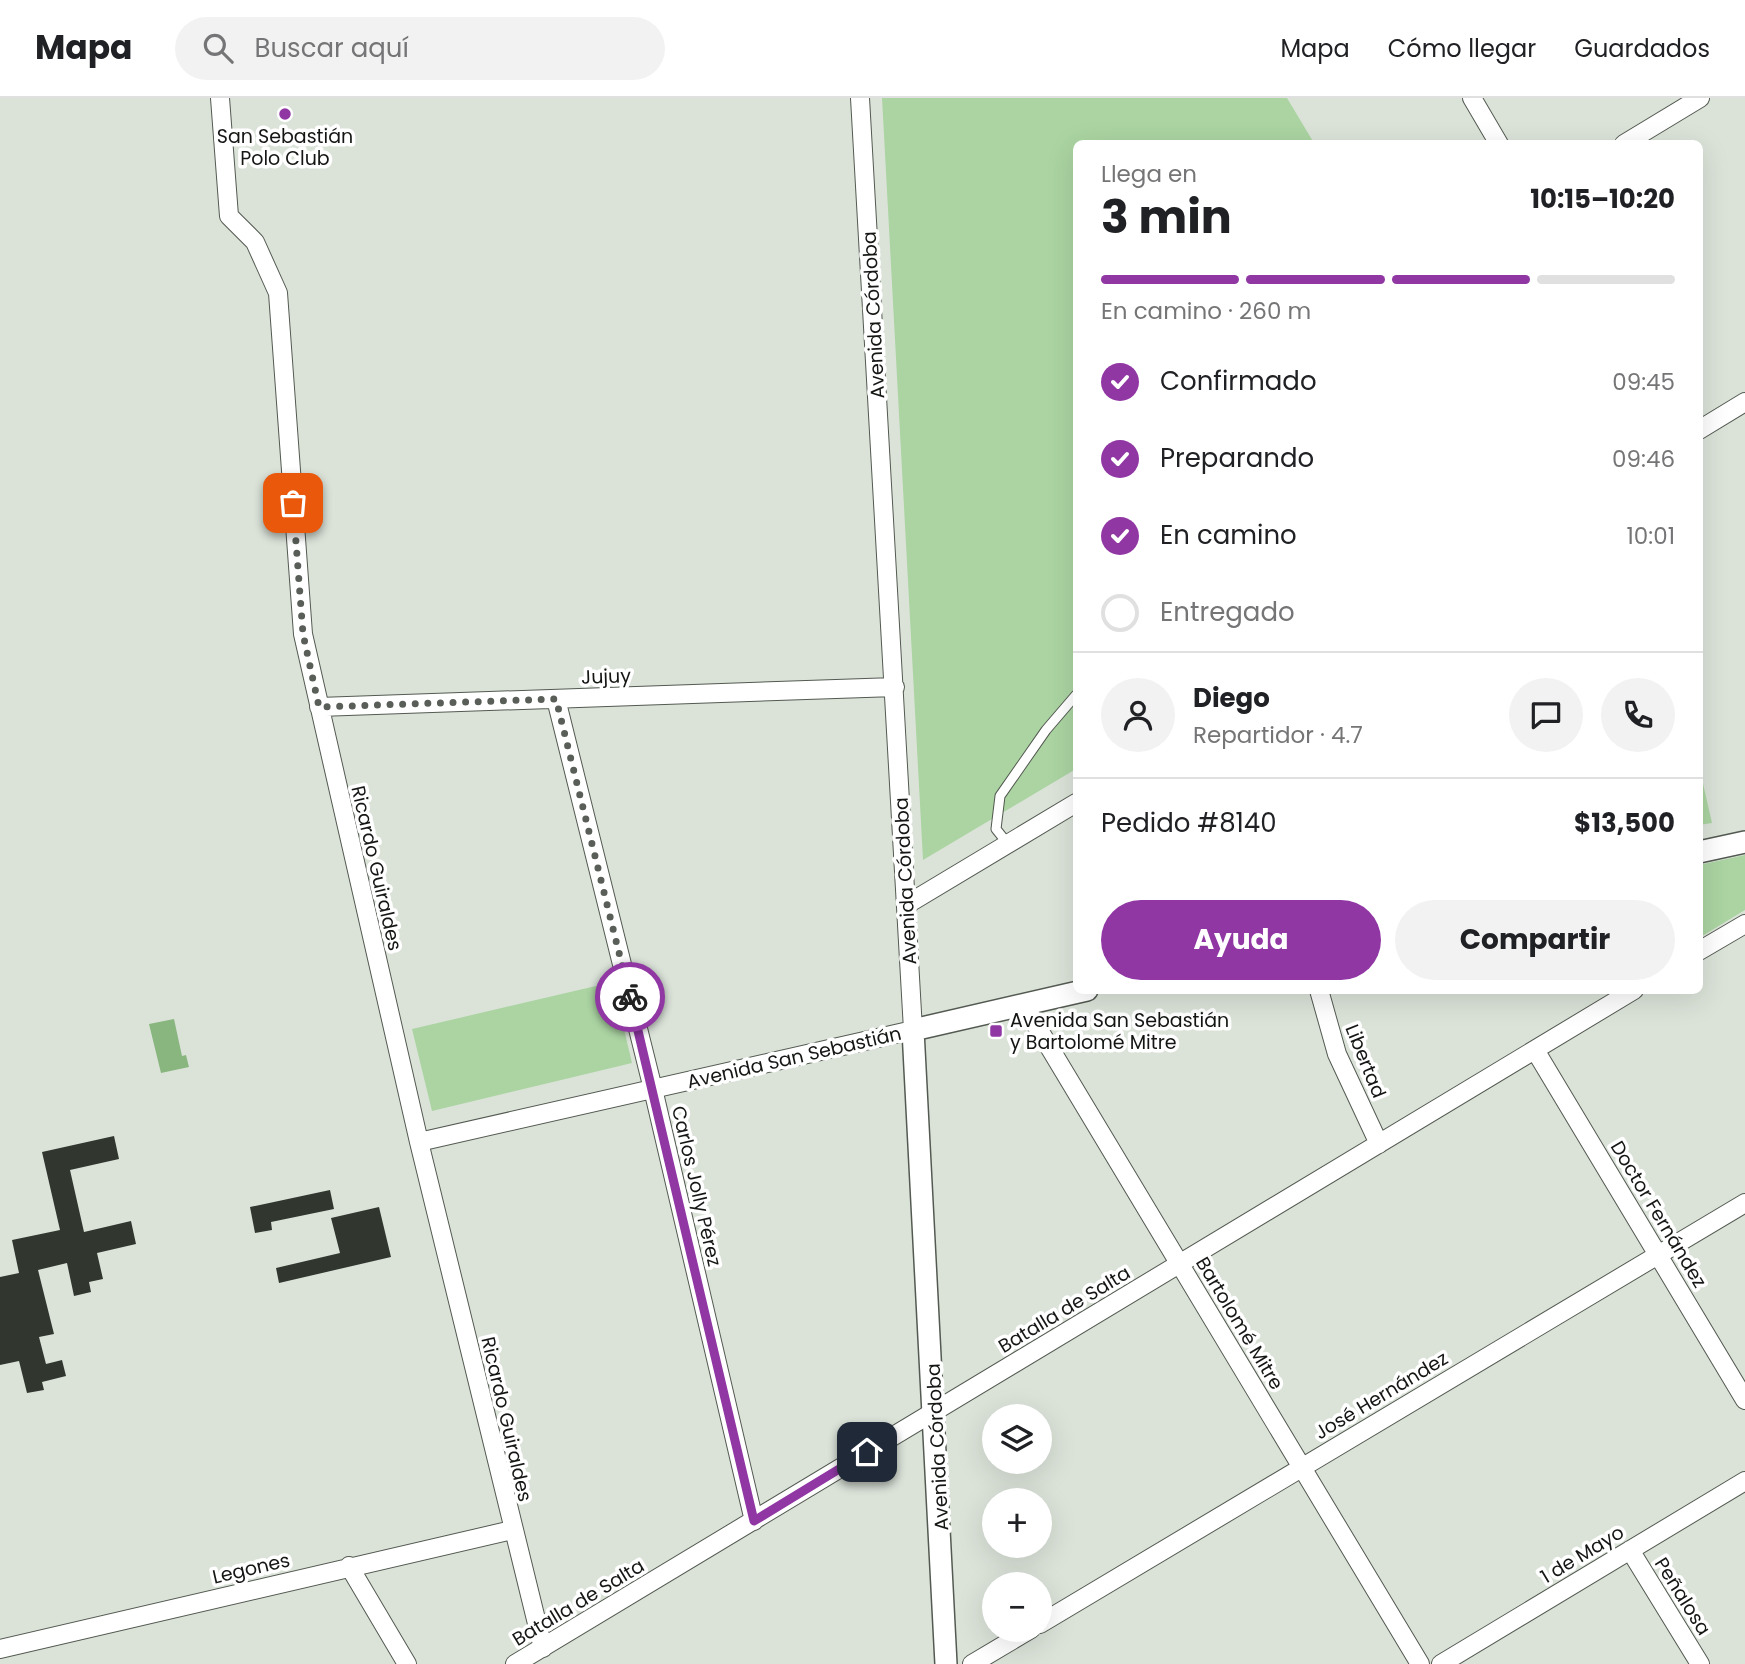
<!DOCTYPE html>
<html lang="es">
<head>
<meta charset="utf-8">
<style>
  :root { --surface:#fff; --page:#f2f2f2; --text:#202124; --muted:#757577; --line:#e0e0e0; --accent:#9037a4 }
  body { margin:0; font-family:Poppins,sans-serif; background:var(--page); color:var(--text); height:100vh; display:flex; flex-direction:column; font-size:26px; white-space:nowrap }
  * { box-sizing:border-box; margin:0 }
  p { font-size:23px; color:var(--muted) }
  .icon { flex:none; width:38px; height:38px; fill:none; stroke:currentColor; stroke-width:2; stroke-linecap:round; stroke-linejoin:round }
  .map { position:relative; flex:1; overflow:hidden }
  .panel { position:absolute; left:1073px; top:42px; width:630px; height:854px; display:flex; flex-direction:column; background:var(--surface); border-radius:10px; box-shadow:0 7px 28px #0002 }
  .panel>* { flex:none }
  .tools { position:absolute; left:982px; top:1306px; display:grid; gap:14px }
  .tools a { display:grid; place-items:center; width:70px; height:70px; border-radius:50%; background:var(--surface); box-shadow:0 7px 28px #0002; font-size:35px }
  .pin { position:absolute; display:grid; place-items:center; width:60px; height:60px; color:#fff; margin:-30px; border-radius:14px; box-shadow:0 4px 10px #0006 }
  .courier { position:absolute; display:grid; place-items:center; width:70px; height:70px; margin:-35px; border:5px solid #9037a4; border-radius:50%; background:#fff; color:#222; box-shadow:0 2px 9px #0007 }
  .head em { font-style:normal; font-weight:700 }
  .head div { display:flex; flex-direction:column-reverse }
  .head { display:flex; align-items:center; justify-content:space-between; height:119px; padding:0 28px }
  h1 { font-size:46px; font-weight:700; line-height:52px }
  .bar { display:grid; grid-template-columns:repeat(4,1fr); gap:10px 7px; align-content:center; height:84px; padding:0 28px }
  .bar i { height:9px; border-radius:5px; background:var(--line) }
  .bar .active { background:var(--accent) }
  .bar p { grid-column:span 4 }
  .line { display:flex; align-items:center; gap:18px; padding:0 28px; border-top:2px solid var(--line) }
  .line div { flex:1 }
  .round { display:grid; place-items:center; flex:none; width:74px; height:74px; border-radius:37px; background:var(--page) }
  ol { padding:0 28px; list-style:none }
  li { display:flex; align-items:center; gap:21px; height:77px }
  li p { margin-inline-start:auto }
  li .icon { padding:7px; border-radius:50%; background:var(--accent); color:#fff; stroke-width:4 }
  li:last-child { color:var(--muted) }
  li i { width:38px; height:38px; border:4px solid var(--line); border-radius:50% }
  .primary-button { display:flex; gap:14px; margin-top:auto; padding:14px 28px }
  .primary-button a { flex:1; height:80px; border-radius:42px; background:var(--accent); color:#fff; font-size:28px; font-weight:700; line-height:80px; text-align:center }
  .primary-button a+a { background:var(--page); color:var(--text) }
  header { display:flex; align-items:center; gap:42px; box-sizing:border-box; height:98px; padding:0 35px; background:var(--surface); border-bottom:2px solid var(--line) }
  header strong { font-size:33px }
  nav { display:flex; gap:38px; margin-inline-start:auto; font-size:24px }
  .search { width:490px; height:63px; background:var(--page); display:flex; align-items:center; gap:18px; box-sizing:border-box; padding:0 24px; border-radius:38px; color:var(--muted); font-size:26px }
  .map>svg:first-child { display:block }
  .green { fill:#abd4a2 }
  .water { fill:#88b67e }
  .building { fill:#31372f }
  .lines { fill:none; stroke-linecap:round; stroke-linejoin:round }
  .service-casing { stroke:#535a51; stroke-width:11 }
  .minor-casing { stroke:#535a51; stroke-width:20 }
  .tertiary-casing { stroke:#535a51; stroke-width:24 }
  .service { stroke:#fff; stroke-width:9 }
  .minor { stroke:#fff; stroke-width:18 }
  .tertiary { stroke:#fff; stroke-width:21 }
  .done { stroke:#595e58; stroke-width:7; stroke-dasharray:0 12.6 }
  .route { stroke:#9037a4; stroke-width:9 }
  .poi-dot { fill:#9037a4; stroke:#fff; stroke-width:2.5 }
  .labels { text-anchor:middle; stroke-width:7; stroke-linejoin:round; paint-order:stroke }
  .poi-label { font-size:19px; fill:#131612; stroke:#fff }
  .street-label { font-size:19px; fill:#131612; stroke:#fff }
</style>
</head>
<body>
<header>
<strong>Mapa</strong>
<div class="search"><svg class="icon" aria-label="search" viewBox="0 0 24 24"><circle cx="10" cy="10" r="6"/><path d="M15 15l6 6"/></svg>Buscar aquí</div>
<nav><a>Mapa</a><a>Cómo llegar</a><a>Guardados</a></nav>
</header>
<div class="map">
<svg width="1745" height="1566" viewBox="0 0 1745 1566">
  <rect width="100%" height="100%" fill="#dbe3d9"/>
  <path class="green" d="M882 0H1287L1314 45 1076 46V671L923 762Z
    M1699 668 1712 725 1699 727Z
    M1745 757V812L1699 840V767Z
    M613 884 632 965 432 1013 412 931Z"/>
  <path class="water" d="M174 921 182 958 186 957 189 969 161 975 149 926Z"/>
  <path class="building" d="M114 1038 119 1061 70 1072 84 1134 131 1123 136 1146 97 1155 103 1181 89 1184 91 1194 74 1198 67 1165 38 1172 54 1236 39 1239 46 1266 62 1262 66 1278 42 1284 44 1292 27 1295 19 1263 0 1267V1179L19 1175 12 1142 60 1132 42 1054Z
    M330 1092 334 1111 271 1124 272 1132 255 1135 250 1109Z
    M379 1109 391 1159 279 1185 276 1170 340 1155 331 1120Z"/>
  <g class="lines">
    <defs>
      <path id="service" d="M1008 746 996 731 1000 698 1046 632 1076 597"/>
      <path id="minor" d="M220 0 229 118 255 144 278 195 303 536 419 1044 543 1550
        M1472 0 1499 46
        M1624 46 1700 0
        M1699 332 1745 304
        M556 601 653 991 754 1423
        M319 609 895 589
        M906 807 1076 705
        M1699 853 1745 826
        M1319 892 1337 956 1379 1046
        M1024 907 1420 1566
        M1535 952 1745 1302
        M419 1044 913 932 860 0
        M1630 1452 1700 1566
        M349 1468 407 1566
        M1040 1526 1745 1105
        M0 1551 512 1432
        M515 1566 1634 892
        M972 1566 1031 1531
        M1441 1566 1745 1383"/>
      <path id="tertiary" d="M1699 754 1745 744
        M946 1566 913 932 1087 892"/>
    </defs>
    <use href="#service" class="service-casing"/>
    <use href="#minor" class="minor-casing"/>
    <use href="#tertiary" class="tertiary-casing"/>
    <use href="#service" class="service"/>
    <use href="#minor" class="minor"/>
    <use href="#tertiary" class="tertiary"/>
  </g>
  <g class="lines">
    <path class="done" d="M293 405 303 536 319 609 556 601 630 899"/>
    <path class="route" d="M630 899 754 1423 867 1354"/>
  </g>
  <g class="poi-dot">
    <circle cx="285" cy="16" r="7"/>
    <rect x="989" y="926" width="14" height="14" rx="3.5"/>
  </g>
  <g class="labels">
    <g class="poi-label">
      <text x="285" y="45">San Sebastián<tspan x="285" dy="22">Polo Club</tspan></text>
      <text x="1010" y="929" text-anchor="start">Avenida San Sebastián<tspan x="1010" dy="22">y Bartolomé Mitre</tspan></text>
    </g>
    <g class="street-label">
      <text transform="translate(873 217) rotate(-93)" y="7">Avenida Córdoba</text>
      <text transform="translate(606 578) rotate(-2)" y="7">Jujuy</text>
      <text transform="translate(377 770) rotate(77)" y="7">Ricardo Guiraldes</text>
      <text transform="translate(905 783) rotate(-93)" y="7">Avenida Córdoba</text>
      <text transform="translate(794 959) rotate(-13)" y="7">Avenida San Sebastián</text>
      <text transform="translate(1366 963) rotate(68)" y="7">Libertad</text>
      <text transform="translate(697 1088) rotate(77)" y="7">Carlos Jolly Pérez</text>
      <text transform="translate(1659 1116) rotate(59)" y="7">Doctor Fernández</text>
      <text transform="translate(1064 1211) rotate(-31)" y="7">Batalla de Salta</text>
      <text transform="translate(1240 1225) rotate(59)" y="7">Bartolomé Mitre</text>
      <text transform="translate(1381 1297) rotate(-31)" y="7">José Hernández</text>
      <text transform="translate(507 1321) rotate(77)" y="7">Ricardo Guiraldes</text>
      <text transform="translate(937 1349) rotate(-93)" y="7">Avenida Córdoba</text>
      <text transform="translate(1582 1456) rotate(-31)" y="7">1 de Mayo</text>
      <text transform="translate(251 1470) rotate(-13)" y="7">Legones</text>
      <text transform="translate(1683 1498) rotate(58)" y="7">Peñalosa</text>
      <text transform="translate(578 1504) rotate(-31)" y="7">Batalla de Salta</text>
    </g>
  </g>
</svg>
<div class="tools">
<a><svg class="icon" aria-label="layers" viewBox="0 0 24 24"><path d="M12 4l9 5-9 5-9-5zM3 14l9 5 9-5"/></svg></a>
<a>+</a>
<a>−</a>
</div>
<div class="pin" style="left:293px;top:405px;background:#ea580c"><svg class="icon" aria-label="bag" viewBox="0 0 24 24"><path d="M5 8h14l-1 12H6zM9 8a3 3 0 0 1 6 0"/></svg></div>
<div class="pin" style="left:867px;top:1354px;background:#1f2937"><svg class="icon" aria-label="home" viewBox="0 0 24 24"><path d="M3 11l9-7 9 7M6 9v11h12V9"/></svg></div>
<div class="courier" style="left:630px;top:899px"><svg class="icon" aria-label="bike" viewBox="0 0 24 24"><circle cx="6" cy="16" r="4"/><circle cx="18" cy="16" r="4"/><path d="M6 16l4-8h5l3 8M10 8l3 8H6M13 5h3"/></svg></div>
<section class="panel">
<div class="head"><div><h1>3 min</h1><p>Llega en</p></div><em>10:15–10:20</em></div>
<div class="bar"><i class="active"></i><i class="active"></i><i class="active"></i><i></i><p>En camino · 260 m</p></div>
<ol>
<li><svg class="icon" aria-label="check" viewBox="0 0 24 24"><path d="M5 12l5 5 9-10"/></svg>Confirmado<p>09:45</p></li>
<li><svg class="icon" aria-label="check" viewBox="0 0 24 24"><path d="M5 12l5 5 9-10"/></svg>Preparando<p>09:46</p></li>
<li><svg class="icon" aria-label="check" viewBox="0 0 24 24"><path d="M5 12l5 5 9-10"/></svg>En camino<p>10:01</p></li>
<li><i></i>Entregado</li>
</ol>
<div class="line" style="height:126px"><a class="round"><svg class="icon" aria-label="person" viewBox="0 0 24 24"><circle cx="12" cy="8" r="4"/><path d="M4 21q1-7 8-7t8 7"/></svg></a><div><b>Diego</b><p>Repartidor · 4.7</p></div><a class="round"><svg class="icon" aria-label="chat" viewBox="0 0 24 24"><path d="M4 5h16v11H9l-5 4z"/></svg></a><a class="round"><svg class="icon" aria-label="phone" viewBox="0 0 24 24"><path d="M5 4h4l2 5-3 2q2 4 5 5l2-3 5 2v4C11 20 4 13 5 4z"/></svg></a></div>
<div class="line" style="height:91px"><div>Pedido #8140</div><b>$13,500</b></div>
<div class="primary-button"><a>Ayuda</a><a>Compartir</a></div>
</section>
</div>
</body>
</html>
